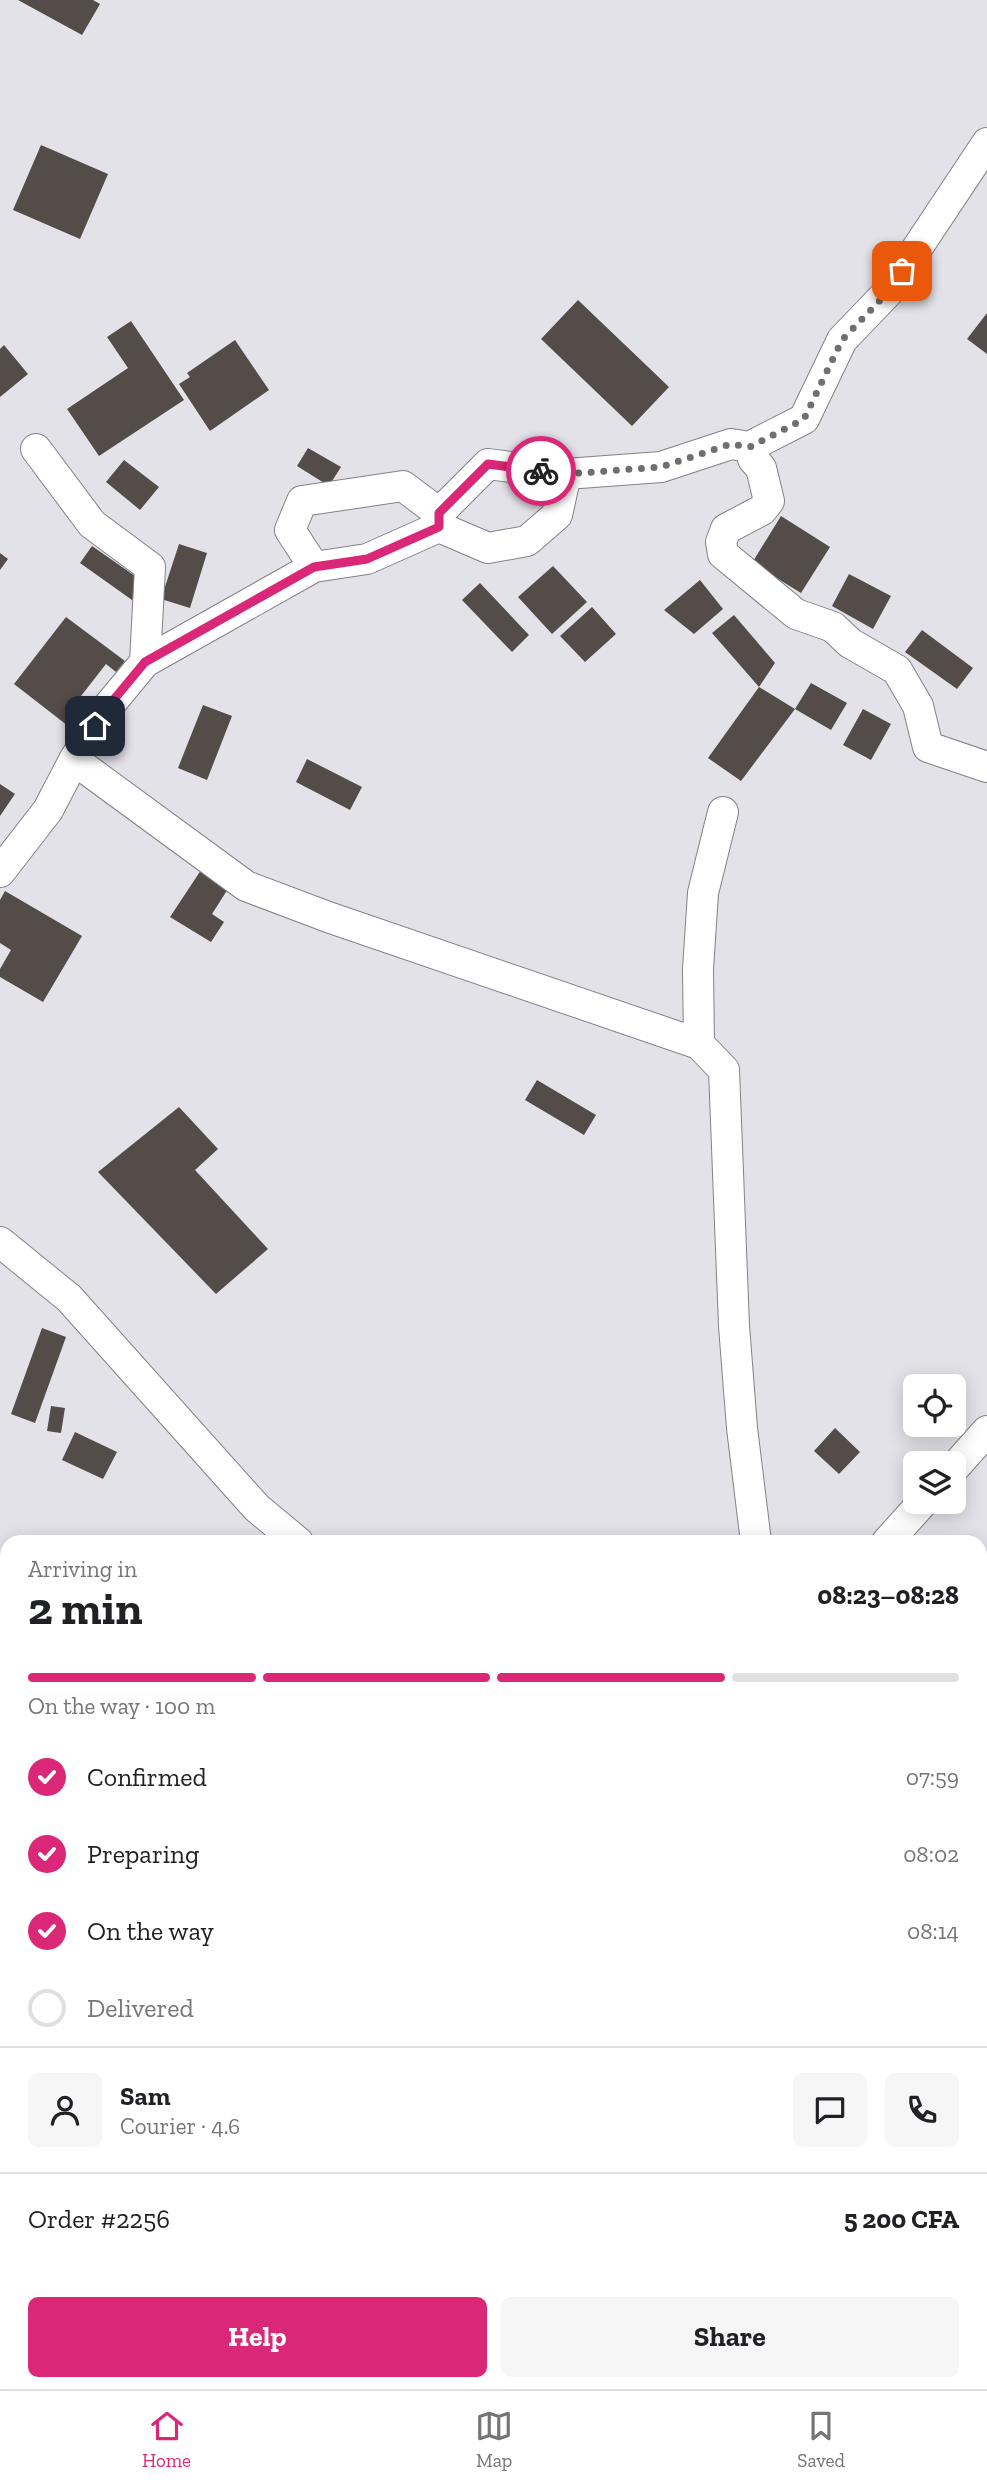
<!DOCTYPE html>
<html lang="en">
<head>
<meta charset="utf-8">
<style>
  :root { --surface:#fff; --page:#f6f6f6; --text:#202124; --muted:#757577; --line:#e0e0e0; --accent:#db2777 }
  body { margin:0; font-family:"Zilla Slab",serif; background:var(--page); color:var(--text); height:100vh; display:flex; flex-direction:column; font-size:26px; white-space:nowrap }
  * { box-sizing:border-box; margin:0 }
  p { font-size:23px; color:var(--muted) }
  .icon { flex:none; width:38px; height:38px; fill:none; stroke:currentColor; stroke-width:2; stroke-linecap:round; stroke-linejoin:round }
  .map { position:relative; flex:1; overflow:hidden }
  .drawer { position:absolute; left:0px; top:1535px; width:987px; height:856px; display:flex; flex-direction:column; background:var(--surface); border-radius:21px 21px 0 0; box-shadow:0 4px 18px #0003 }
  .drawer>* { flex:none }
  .buttons { position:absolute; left:903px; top:1374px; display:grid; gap:14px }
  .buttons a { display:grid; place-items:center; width:63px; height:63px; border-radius:10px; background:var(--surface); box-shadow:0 4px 18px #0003; font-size:35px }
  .pin { position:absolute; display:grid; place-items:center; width:60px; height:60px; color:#fff; margin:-30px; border-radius:14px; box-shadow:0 4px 10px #0006 }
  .courier { position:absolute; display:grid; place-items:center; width:70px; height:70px; margin:-35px; border:5px solid #db2777; border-radius:50%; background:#fff; color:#222; box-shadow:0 2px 9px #0007 }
  .headline em { font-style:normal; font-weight:700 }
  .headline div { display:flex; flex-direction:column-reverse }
  .headline { display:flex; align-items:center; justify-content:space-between; height:119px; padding:0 28px }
  h1 { font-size:46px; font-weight:700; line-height:52px }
  .bar { display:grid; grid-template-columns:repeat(4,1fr); gap:10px 7px; align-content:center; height:84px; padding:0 28px }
  .bar i { height:9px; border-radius:5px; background:var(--line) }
  .bar .on { background:var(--accent) }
  .bar p { grid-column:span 4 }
  .line { display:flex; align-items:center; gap:18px; padding:0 28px; border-top:2px solid var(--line) }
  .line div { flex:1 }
  .round { display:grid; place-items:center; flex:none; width:74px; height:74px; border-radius:10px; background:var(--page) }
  ol { padding:0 28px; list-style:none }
  li { display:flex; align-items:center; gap:21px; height:77px }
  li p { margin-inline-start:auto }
  li .icon { padding:7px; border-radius:50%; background:var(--accent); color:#fff; stroke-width:4 }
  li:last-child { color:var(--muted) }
  li i { width:38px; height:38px; border:4px solid var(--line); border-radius:50% }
  .cta { display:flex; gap:14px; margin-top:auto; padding:14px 28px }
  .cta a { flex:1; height:80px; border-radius:10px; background:var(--accent); color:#fff; font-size:28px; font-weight:700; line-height:80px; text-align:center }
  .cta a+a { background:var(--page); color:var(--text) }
  .menu { display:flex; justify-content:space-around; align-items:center; height:98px; border-top:2px solid var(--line); background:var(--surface); font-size:19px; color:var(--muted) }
  .menu a { display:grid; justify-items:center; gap:4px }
  .menu .on { color:var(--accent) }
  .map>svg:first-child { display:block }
  .building { fill:#534c49 }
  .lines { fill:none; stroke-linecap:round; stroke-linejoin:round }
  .minor-casing { stroke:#838187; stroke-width:32 }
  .path { stroke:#9f9da2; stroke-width:4.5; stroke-dasharray:5 3.5; stroke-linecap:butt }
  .minor { stroke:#fff; stroke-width:30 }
  .done { stroke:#706e72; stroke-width:7; stroke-dasharray:0 12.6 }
  .route { stroke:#db2777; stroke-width:9 }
</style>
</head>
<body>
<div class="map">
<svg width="987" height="2389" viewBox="0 0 987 2389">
  <rect width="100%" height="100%" fill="#e4e2e9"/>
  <path class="building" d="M18 0H93L100 4 82 35Z
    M41 145 108 174 80 239 13 210Z
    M578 300 669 387 632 426 541 339Z
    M987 313V354L967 339Z
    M131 321 184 400 99 456 67 409 128 368 107 337Z
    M235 340 269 390 210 431 179 384 190 377 187 373Z
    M4 345 28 374 0 397V349Z
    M308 448 341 467 329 486 297 466Z
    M124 460 159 487 140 510 106 482Z
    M781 516 830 547 801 593 752 563Z
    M179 544 207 553 190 608 161 599Z
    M92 546 145 583 132 600 80 563Z
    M0 553 8 559 0 570Z
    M553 566 587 602 552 634 518 597Z
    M849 574 891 596 873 629 832 606Z
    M700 580 723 609 694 634 664 610Z
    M480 583 529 635 512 652 462 600Z
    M592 607 616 634 585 662 560 636Z
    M734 615 775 663 759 687 712 633Z
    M66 617 125 661 116 672 106 664 74 705 85 713 72 729 14 684Z
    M922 630 973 668 957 689 905 652Z
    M811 683 847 703 831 730 795 709 741 781 708 758 759 687 795 709Z
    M203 705 232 716 207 780 178 768Z
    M863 709 891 724 871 760 843 745Z
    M307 759 362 787 350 810 296 782Z
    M0 784 15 794 0 816Z
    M205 864 233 881 212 914 224 922 211 942 170 917Z
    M5 891 82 936 43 1002 0 977V969L11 950 0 943V900Z
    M537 1080 596 1115 584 1135 525 1100Z
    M179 1107 218 1149 195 1170 268 1249 216 1294 98 1172Z
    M42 1328 66 1337 35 1423 11 1414Z
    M51 1406 65 1408 61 1433 47 1431Z
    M835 1428 860 1452 839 1474 814 1451Z
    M75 1432 117 1452 103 1479 62 1460Z
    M987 1695V1737L980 1734V1712Z
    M0 1771 7 1775V1810L0 1806Z
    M987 1805V1851L980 1847V1816Z
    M0 2052 7 2057V2087L0 2099Z
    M0 2236 7 2238 1 2260H0Z
    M22 2384H57L54 2389H19Z
    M332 2384H363L357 2389H338Z
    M685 2384H705L699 2389H689Z
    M851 2384H917L922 2389H857Z"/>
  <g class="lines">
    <defs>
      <path id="minor" d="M749 447 753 459 761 468 769 501 762 510 726 529 721 542 723 554 796 614 833 627 850 643 897 670 918 706 928 747 987 767
        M36 449 92 524 150 567 145 662
        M314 567 290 530 302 501 403 486 439 513 488 464 566 474
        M74 760 246 886 328 917 699 1044 724 1070 734 1326 742 1428 756 1542
        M0 872 48 810 74 760 106 709 145 662 314 567 367 559 439 527 488 548 527 541 557 515 566 474 661 467 731 444 749 447 804 419 842 340 888 292 987 143
        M699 1044 698 969 703 893 723 812
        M0 1242 69 1298 257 1508 298 1542
        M954 1468 987 1431
        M887 1542 923 1502
        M980 1607 987 1606
        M980 2011 987 2012
        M833 2384 836 2389
        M155 2389 160 2384"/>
    </defs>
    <use href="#minor" class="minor-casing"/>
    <path class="path" d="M2 1706 7 1707"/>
    <use href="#minor" class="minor"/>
  </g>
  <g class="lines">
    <path class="done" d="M541 471 566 474 661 467 731 444 750 447 804 419 842 340 888 292 902 271"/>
    <path class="route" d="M95 726 106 709 145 662 314 567 367 559 439 527V513L488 464 541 471"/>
  </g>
</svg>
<div class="buttons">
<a><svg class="icon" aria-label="locate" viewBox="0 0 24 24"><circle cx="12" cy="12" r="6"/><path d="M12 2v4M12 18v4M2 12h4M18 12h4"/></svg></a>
<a><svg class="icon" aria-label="layers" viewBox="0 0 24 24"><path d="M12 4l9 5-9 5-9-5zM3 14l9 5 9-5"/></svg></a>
</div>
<div class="pin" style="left:902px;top:271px;background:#ea580c"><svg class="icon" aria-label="bag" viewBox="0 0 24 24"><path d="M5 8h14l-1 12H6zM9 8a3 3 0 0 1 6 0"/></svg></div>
<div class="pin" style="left:95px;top:726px;background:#1f2937"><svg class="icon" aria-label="home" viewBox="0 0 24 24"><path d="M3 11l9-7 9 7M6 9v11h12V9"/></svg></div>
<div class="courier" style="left:541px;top:471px"><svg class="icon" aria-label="bike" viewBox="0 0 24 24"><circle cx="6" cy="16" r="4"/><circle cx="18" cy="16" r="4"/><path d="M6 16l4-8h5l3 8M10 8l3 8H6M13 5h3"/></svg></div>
<section class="drawer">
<div class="headline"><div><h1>2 min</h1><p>Arriving in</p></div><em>08:23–08:28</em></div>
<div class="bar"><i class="on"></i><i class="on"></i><i class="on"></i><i></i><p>On the way · 100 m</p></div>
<ol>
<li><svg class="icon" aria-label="check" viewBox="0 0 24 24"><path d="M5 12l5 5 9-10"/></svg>Confirmed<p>07:59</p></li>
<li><svg class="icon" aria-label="check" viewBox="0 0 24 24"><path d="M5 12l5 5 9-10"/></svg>Preparing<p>08:02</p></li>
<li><svg class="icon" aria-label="check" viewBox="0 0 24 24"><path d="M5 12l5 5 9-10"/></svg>On the way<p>08:14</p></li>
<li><i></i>Delivered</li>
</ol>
<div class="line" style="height:126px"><a class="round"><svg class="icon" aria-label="person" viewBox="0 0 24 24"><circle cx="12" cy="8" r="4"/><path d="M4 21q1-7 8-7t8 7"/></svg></a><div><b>Sam</b><p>Courier · 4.6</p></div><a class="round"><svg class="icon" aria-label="chat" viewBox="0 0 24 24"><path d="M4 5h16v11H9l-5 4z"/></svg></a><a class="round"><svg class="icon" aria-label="phone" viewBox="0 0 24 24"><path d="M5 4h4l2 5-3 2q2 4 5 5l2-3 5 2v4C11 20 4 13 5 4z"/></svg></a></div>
<div class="line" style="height:91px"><div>Order #2256</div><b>5 200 CFA</b></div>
<div class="cta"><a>Help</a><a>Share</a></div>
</section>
</div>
<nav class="menu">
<a class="on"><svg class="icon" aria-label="home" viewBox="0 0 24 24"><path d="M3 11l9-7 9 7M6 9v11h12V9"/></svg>Home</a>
<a><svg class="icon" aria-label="map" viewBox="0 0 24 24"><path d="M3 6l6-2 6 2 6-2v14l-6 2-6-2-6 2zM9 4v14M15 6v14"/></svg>Map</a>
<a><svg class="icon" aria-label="saved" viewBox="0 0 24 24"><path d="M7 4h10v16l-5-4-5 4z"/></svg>Saved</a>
</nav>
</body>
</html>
